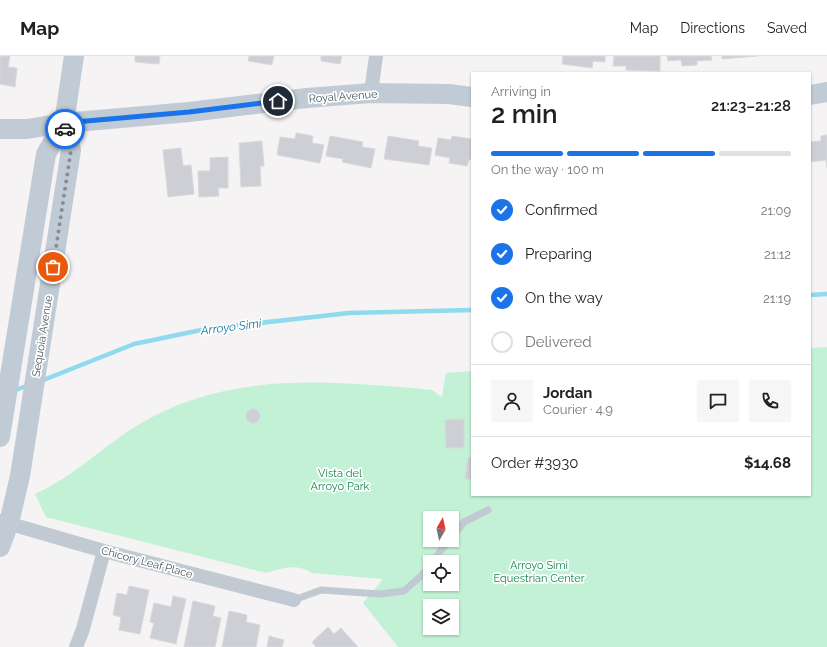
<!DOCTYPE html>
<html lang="en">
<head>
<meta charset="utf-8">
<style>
  :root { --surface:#fff; --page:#f6f6f6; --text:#202124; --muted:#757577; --line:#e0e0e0; --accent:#1a73e8 }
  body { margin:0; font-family:Raleway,sans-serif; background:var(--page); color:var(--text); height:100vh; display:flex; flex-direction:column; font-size:15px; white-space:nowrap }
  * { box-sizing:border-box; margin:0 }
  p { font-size:13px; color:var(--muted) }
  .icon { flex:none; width:22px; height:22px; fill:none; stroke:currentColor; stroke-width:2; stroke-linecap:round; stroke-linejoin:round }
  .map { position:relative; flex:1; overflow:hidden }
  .drawer { position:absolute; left:471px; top:16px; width:340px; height:424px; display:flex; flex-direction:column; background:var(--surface); border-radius:0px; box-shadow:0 1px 3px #0004 }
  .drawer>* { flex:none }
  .needle { width:26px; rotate:9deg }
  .controls { position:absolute; left:423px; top:455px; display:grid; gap:8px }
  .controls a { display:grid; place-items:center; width:36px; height:36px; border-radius:0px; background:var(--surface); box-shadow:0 1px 3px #0004; font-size:20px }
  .pin { position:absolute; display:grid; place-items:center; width:34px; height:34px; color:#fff; margin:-17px; border:2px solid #fff; border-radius:50%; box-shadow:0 1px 4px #0007 }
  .courier { position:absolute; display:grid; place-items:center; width:40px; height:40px; margin:-20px; border:3px solid #1a73e8; border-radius:50%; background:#fff; color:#222; box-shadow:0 1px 5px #0007 }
  .overview em { font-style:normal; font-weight:600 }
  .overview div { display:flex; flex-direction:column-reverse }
  .overview { display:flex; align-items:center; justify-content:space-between; height:68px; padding:0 20px }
  h1 { font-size:26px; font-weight:600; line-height:30px }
  .bar { display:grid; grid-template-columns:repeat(4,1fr); gap:6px 4px; align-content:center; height:48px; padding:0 20px }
  .bar i { height:5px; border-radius:3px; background:var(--line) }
  .bar .active { background:var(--accent) }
  .bar p { grid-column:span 4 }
  .line { display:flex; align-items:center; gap:10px; padding:0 20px; border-top:1px solid var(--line) }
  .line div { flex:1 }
  .round { display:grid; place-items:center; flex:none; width:42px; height:42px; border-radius:0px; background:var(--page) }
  ol { padding:0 20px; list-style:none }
  li { display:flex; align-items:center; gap:12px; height:44px }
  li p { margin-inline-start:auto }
  li .icon { padding:4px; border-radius:50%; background:var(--accent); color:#fff; stroke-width:4 }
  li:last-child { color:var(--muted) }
  li i { width:22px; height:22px; border:2px solid var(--line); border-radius:50% }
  header { display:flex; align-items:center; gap:24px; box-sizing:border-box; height:56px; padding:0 20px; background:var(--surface); border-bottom:1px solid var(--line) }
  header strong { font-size:19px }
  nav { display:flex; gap:22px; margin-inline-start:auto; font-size:14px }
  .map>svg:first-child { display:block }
  .green { fill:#c3f1d5; fill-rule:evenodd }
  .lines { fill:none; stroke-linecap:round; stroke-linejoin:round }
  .stream { stroke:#90daee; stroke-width:4.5 }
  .building { fill:#cdcfd5; stroke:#d7d9de }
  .service { stroke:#c1cad2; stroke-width:7 }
  .minor { stroke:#c1cad2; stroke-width:14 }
  .secondary { stroke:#c1cbd6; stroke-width:20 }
  .done { stroke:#868d94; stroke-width:4; stroke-dasharray:0 7.2 }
  .route { stroke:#1a73e8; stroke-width:5 }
  .labels { text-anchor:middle; stroke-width:3.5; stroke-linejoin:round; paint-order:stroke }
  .street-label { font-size:11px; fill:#4a5661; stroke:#fff }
  .park-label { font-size:11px; fill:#17864f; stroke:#fff }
  .water-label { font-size:12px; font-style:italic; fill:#0c7c9b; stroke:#fff }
</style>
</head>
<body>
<header>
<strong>Map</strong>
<nav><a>Map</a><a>Directions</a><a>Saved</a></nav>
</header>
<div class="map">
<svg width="827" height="591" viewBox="0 0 827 591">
  <rect width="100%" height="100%" fill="#f5f3f3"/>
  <path class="green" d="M827 291V591H398L363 547 383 523 312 517C296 507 284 512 266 517L46 461 35 438C73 421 102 391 138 369 229 314 331 325 432 334L442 341 446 317 472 315V439H810V292ZM430 462H452V484H430ZM430 506H452V528H430ZM430 550H452V572H430Z"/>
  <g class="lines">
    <path class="stream" d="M810 239 827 238
      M41 325 134 288 206 273 349 257 472 254
      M13 335 29 329"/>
  </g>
  <path class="building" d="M0 0H10L8 11 17 12 15 31 0 28Z
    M135 0H160L159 8 135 6Z
    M249 0H274L272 9 248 5Z
    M321 0H342L340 8 321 5Z
    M563 0H605V6L593 5 592 12 562 8Z
    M614 0H660V15L626 14V10H613Z
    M667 0H711L712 4 697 5V9L682 10 681 4 668 5Z
    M722 0H757L722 3Z
    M296 77 313 80 312 87 324 89 320 107 277 99 280 81 295 83Z
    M827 79V112L826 104 810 106V86L821 85V80Z
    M330 80 363 86 362 91 375 93 371 112 342 106 343 103 326 100Z
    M388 80 419 85 418 90 432 92 429 109 384 103Z
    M452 80 472 83V104L469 103 467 110 449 107 450 102 435 99 438 82 451 84Z
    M262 85 264 110H260L261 130 241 131 239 87Z
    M181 92 183 110 191 109 194 138 168 141 163 94Z
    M228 101V132H218L219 140 199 141 198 115H210V102Z
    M246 360a7 7 0 1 1 14 0a7 7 0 1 1-14 0Z
    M464 363V392H446L445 364Z
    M468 401 472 402V424L465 423Z
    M129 530 149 534 140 578 119 574 121 561 113 559 117 537 127 539Z
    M173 540 186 543 176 588 150 582 154 567 150 566 154 547 171 551Z
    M193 545 215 550 213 560 221 562 215 591H184Z
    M229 555 247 559 246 566 260 569 256 591H222Z
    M328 571 334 578 341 572 358 591H316L312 586Z
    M269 580 284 584 282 591H267Z"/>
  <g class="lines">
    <path class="service" d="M452 481 464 466 488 454
      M432 506 449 484
      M294 544 321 534 380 538 404 535 422 519 430 509"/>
    <path class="minor" d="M371 37 376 0
      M0 465 104 495 294 544
      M76 591 83 573 104 495"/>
    <path class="secondary" d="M810 39 827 36
      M0 73H27L64 67 189 56 307 42 371 37 449 38 472 41
      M0 381 46 98 64 67 74 0
      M0 491 9 467 20 420 71 94 64 67"/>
  </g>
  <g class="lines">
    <path class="done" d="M53 211 71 94 65 73"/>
    <path class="route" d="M65 73 64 67 189 56 278 45"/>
  </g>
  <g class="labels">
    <g class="street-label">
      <text transform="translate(343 40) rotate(-4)" y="4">Royal Avenue</text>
      <text transform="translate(42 280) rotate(-81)" y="4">Sequoia Avenue</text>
      <text transform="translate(147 506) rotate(15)" y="4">Chicory Leaf Place</text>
    </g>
    <g class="park-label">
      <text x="340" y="421">Vista del<tspan x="340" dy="13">Arroyo Park</tspan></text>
      <text x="539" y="513">Arroyo Simi<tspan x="539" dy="13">Equestrian Center</tspan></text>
    </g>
    <g class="water-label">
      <text transform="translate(231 271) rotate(-7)" y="4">Arroyo Simi</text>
    </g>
  </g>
</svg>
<div class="controls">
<a><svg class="needle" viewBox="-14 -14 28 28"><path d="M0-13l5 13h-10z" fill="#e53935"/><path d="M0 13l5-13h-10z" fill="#757577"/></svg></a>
<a><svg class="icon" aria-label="locate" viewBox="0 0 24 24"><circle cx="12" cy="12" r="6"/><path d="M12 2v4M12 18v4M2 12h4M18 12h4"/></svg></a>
<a><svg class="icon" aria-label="layers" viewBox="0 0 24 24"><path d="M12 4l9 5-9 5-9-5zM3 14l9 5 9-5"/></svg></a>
</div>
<div class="pin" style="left:53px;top:211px;background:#ea580c"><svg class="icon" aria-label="bag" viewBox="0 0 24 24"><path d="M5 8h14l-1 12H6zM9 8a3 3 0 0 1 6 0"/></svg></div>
<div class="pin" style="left:278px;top:45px;background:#1f2937"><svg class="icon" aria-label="home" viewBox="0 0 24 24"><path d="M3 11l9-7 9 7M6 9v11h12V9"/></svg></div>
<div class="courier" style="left:65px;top:73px"><svg class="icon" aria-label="car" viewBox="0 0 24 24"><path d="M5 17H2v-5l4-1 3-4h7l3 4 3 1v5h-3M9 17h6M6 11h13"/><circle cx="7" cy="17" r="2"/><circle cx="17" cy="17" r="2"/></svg></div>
<section class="drawer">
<div class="overview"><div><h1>2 min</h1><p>Arriving in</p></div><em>21:23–21:28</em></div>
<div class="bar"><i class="active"></i><i class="active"></i><i class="active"></i><i></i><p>On the way · 100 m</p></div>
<ol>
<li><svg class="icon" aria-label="check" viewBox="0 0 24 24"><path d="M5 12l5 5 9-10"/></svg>Confirmed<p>21:09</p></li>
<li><svg class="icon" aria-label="check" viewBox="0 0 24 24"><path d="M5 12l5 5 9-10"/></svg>Preparing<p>21:12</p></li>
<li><svg class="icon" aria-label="check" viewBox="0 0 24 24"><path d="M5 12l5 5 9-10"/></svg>On the way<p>21:19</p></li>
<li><i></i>Delivered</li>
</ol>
<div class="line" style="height:72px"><a class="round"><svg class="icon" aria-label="person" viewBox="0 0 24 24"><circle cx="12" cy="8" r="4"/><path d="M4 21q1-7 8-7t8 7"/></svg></a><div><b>Jordan</b><p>Courier · 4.9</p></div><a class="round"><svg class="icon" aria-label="chat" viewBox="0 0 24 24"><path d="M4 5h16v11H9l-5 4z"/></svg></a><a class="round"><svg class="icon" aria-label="phone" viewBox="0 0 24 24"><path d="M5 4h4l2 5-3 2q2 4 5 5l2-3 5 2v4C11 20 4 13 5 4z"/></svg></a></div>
<div class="line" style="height:52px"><div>Order #3930</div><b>$14.68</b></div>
</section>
</div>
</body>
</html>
